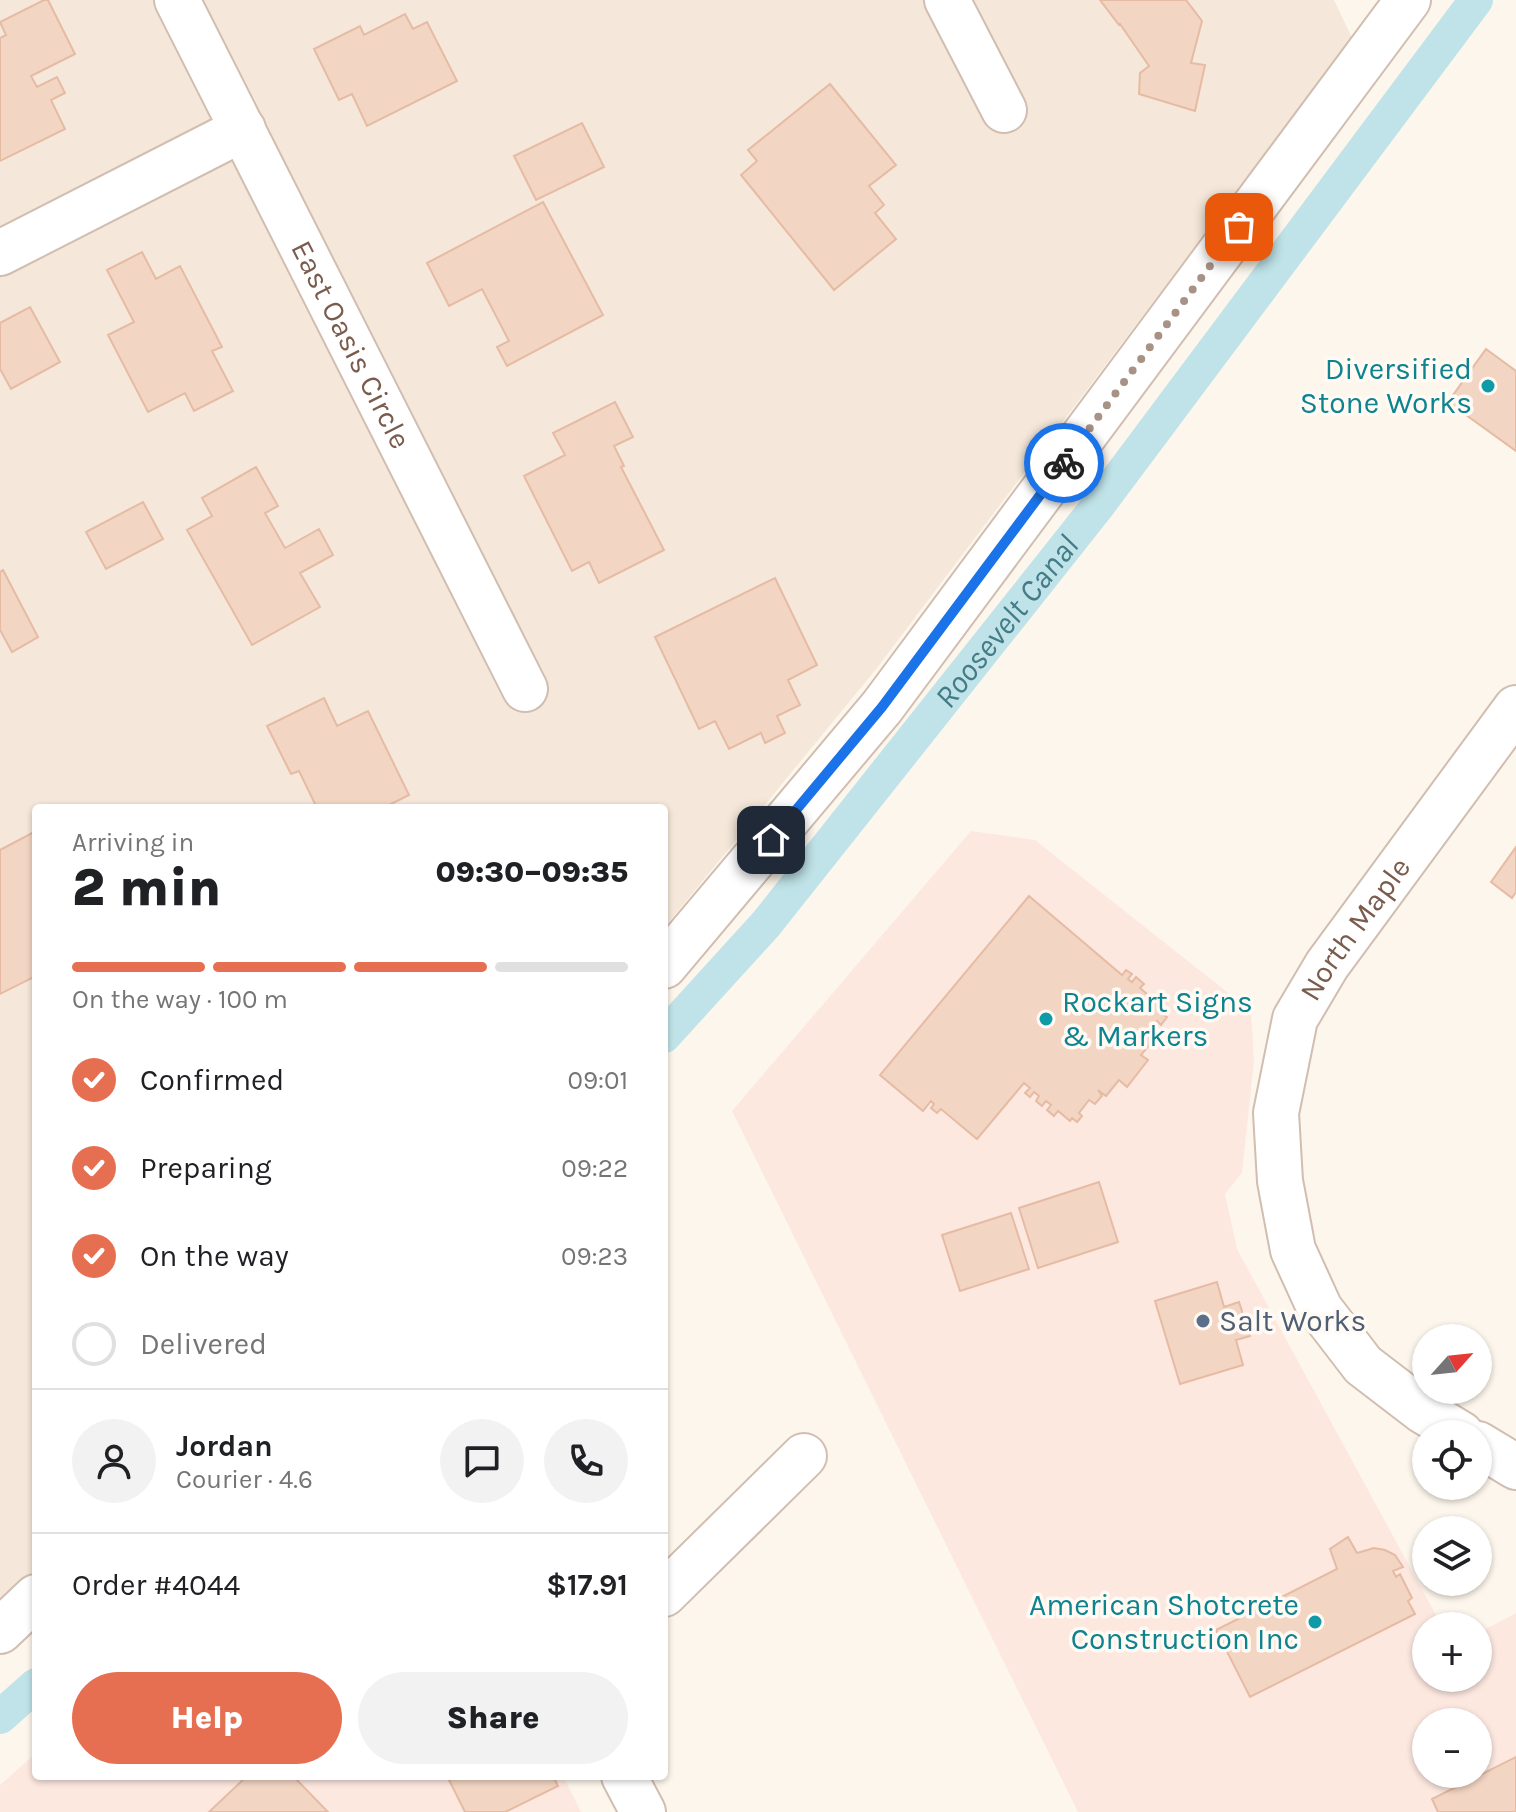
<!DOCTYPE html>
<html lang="en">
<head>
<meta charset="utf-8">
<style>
  :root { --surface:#fff; --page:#f2f2f2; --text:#202124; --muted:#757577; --line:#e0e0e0; --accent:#e76f51 }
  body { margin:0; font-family:Karla,sans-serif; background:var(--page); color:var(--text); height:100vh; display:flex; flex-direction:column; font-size:30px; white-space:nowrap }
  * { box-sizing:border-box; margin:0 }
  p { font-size:26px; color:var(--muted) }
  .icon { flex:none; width:44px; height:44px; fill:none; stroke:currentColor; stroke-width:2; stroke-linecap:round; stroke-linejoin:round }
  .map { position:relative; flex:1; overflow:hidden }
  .drawer { position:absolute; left:32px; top:804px; width:636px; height:976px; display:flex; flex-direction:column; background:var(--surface); border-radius:8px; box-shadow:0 2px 6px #0004 }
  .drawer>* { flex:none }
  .needle { width:52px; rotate:63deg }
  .fabs { position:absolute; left:1412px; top:1324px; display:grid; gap:16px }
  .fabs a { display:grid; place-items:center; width:80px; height:80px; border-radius:50%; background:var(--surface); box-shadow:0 2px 6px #0004; font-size:40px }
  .pin { position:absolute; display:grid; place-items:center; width:68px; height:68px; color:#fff; margin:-34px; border-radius:16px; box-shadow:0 4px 12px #0006 }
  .courier { position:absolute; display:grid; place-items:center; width:80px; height:80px; margin:-40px; border:6px solid #1a73e8; border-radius:50%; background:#fff; color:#222; box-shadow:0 2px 10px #0007 }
  .overview em { font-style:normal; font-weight:800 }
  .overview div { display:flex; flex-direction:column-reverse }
  .overview { display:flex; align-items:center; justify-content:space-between; height:136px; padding:0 40px }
  h1 { font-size:52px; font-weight:800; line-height:60px }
  .bar { display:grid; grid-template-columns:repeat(4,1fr); gap:12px 8px; align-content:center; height:96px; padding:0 40px }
  .bar i { height:10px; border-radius:6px; background:var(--line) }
  .bar .active { background:var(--accent) }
  .bar p { grid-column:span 4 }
  .line { display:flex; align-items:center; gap:20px; padding:0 40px; border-top:2px solid var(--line) }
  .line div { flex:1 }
  .round { display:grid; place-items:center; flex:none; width:84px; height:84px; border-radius:42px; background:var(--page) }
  ol { padding:0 40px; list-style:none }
  li { display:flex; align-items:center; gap:24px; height:88px }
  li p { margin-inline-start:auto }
  li .icon { padding:8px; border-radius:50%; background:var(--accent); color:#fff; stroke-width:4 }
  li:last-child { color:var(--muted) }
  li i { width:44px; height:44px; border:4px solid var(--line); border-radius:50% }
  .primary-button { display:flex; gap:16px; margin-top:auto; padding:16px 40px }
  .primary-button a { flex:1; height:92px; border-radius:48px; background:var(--accent); color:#fff; font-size:32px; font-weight:800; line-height:92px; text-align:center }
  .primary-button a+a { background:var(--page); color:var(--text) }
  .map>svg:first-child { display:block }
  .residential { fill:#f5e8da }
  .commercial { fill:#fde8e0; fill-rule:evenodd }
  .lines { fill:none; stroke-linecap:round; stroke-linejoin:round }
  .canal { stroke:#bfe3e8; stroke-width:34 }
  .building { fill:#f3d5c3; stroke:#e6bba3; stroke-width:2 }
  .minor-casing { stroke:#d1beb0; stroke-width:48 }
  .minor { stroke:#fff; stroke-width:44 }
  .done { stroke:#a89285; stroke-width:8; stroke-dasharray:0 14.4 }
  .route { stroke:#1a73e8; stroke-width:10 }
  .culture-dot { fill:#0f9aa8; stroke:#fffaf3; stroke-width:3 }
  .service-dot { fill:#5c6f8a; stroke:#fffaf3; stroke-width:3 }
  .labels { text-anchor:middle; stroke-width:7; stroke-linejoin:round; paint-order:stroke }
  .street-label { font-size:30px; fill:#7a5c4d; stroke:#fffaf3 }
  .culture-label { font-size:30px; fill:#0d838f; stroke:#fffaf3; text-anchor:end }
  .service-label { font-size:30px; fill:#4e5e75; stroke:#fffaf3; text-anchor:start }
  .water-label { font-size:32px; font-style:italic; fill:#437c86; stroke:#fffaf3 }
</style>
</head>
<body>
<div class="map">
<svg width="1516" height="1812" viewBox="0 0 1516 1812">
  <rect width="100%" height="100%" fill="#fdf6ec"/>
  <path class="residential" d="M0 0H1334L1352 38 877 668 664 928V808H36V1571L0 1603Z"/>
  <path class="commercial" d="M971 831 1035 840 1251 1011 1254 1061 1242 1173 1225 1194 1237 1249 1442 1626H1426V1678H1478V1633L1516 1613V1812H1078L732 1111ZM1426 1722H1478V1774H1426Z
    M36 1753V1776H563L581 1812H0V1785Z"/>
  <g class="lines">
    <g class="canal">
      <path id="s1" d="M664 1036 766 924 1097 507 1476 0"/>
      <path d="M0 1717 36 1685"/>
    </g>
  </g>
  <path class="building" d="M44 0H48L75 54 31 76 37 87 57 77 65 93 51 100 65 129 0 161V38L6 35 0 22Z
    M1100 0H1186L1202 21 1191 63 1205 65 1195 111 1139 94 1140 73 1149 66 1120 24 1119 25Z
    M405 14 413 29 427 22 457 81 367 126 352 94 339 100 314 49 360 26 364 35Z
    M830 84 896 165 869 186 884 205 875 213 896 239 834 290 741 175 757 161 748 150Z
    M582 123 604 167 536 200 514 156Z
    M543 202 603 315 507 366 497 347 509 341 482 289 449 306 427 263Z
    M142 252 156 279 180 266 222 347 212 351 233 391 194 411 185 393 148 412 108 335 134 322 107 270Z
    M30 307 60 362 11 389 0 369V323Z
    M1486 349 1516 371V451L1448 402Z
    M615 402 633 437 614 446 624 466 621 467 664 550 599 583 589 562 572 571 524 476 565 455 553 433Z
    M256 467 278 506 265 513 285 548 319 529 333 555 300 573 320 607 252 645 187 530 212 516 202 498Z
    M143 502 163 539 106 569 86 532Z
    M3 570 38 637 12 652 0 630V572Z
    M775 578 817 665 788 680 800 705 777 716 785 733 765 743 761 733 729 749 715 721 699 729 655 637Z
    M324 698 337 726 368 711 409 795 391 804 393 808H317L299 771 291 774 267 726Z
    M36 831V976L0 994V850Z
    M1516 847V892L1512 898 1491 882Z
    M1029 896 1122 975 1126 970 1132 974 1128 979 1132 982 1136 977 1144 984 1140 988 1155 1001 1159 997 1166 1002 1162 1007 1166 1010 1162 1014 1167 1017 1161 1025 1157 1021 1147 1033 1154 1039 1141 1055 1148 1060 1127 1087 1119 1080 1106 1096 1098 1090 1102 1096 1095 1104 1089 1100 1079 1113 1082 1116 1077 1122 1072 1118 1070 1121 1058 1111 1054 1116 1047 1110 1051 1105 1046 1101 1042 1106 1036 1101 1039 1096 1034 1092 1030 1097 1025 1093 1030 1088 1024 1083 977 1139 941 1109 937 1113 931 1108 934 1104 931 1101 923 1111 880 1075Z
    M1099 1182 1118 1242 1038 1268 1019 1208Z
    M1011 1213 1029 1269 960 1291 942 1235Z
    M1217 1282 1224 1307 1239 1302 1250 1336 1236 1340 1243 1365 1180 1384 1155 1301Z
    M1348 1537 1357 1553 1374 1548 1385 1550 1395 1555 1403 1567 1393 1571 1396 1577 1400 1574 1412 1598 1408 1601 1415 1614 1250 1697 1216 1630 1337 1569 1330 1549Z
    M1516 1757V1812H1438L1432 1799Z
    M247 1776H293L328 1812H209Z
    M447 1776H553L558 1786 505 1812H465Z"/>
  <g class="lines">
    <defs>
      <g id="minor">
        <path id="s2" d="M177 0 525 689"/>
        <path d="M947 0 1004 110"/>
        <path d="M0 253 243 129"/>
        <path d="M664 966 882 707 1408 0"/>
        <path id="s3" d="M1461 1434 1423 1411 1363 1365 1320 1309 1293 1250 1280 1181 1276 1113 1295 1019 1327 965 1516 708"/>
        <path d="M1478 1444 1516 1467"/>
        <path d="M664 1594 804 1456"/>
        <path d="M0 1631 36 1597"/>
        <path d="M624 1776 643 1812"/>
      </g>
    </defs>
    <use href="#minor" class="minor-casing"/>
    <use href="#minor" class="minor"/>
  </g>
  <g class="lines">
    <path class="done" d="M1064 463 1239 227"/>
    <path class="route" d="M771 840 882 707 1064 463"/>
  </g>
  <g class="culture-dot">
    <circle cx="1488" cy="386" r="8"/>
    <circle cx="1046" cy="1019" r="8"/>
    <circle cx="1315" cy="1622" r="8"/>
  </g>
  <circle class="service-dot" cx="1203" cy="1321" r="8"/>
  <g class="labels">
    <g class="street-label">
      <text dy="10" stroke="none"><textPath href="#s2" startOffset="386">East Oasis Circle</textPath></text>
      <text dy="10" stroke="none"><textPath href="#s3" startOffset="598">North Maple</textPath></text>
    </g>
    <g class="culture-label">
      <text x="1472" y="379">Diversified<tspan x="1472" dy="34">Stone Works</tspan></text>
      <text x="1062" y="1012" text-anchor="start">Rockart Signs<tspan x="1062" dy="34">&amp; Markers</tspan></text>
      <text x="1299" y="1615">American Shotcrete<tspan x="1299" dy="34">Construction Inc</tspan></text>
    </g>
    <g class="service-label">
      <text x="1219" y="1331">Salt Works</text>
    </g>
    <g class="water-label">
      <text dy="11" stroke="none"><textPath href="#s1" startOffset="538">Roosevelt Canal</textPath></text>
    </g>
  </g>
</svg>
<div class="fabs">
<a><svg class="needle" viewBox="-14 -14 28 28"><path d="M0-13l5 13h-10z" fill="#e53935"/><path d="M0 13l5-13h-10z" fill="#757577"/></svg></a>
<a><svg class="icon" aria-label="locate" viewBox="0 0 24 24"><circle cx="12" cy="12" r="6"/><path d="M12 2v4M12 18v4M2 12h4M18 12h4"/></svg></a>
<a><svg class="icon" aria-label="layers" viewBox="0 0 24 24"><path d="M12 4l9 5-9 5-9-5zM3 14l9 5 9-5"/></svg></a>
<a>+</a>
<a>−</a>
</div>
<div class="pin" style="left:1239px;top:227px;background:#ea580c"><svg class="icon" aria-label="bag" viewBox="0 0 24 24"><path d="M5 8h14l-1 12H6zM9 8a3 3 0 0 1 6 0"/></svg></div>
<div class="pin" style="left:771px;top:840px;background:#1f2937"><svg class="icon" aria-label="home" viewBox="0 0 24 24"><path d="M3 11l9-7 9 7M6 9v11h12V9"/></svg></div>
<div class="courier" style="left:1064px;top:463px"><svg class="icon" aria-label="bike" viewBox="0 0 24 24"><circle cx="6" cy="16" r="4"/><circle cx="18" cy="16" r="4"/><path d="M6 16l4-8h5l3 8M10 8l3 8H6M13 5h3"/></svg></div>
<section class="drawer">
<div class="overview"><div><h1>2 min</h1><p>Arriving in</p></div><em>09:30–09:35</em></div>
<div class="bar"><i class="active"></i><i class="active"></i><i class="active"></i><i></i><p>On the way · 100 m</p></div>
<ol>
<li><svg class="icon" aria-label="check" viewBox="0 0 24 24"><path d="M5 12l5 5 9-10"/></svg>Confirmed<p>09:01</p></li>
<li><svg class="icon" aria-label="check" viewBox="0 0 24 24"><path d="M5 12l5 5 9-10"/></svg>Preparing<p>09:22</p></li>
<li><svg class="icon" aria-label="check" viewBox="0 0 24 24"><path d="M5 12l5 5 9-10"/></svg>On the way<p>09:23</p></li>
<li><i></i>Delivered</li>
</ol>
<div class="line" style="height:144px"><a class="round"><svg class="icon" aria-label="person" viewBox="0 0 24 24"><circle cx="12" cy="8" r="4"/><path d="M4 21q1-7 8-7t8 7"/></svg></a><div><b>Jordan</b><p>Courier · 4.6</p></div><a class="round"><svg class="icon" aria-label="chat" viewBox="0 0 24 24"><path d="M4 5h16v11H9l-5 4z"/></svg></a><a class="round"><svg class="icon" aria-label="phone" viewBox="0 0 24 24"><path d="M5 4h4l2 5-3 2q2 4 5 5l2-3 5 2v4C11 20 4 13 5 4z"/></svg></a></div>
<div class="line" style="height:104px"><div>Order #4044</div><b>$17.91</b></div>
<div class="primary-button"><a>Help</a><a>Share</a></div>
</section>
</div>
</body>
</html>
